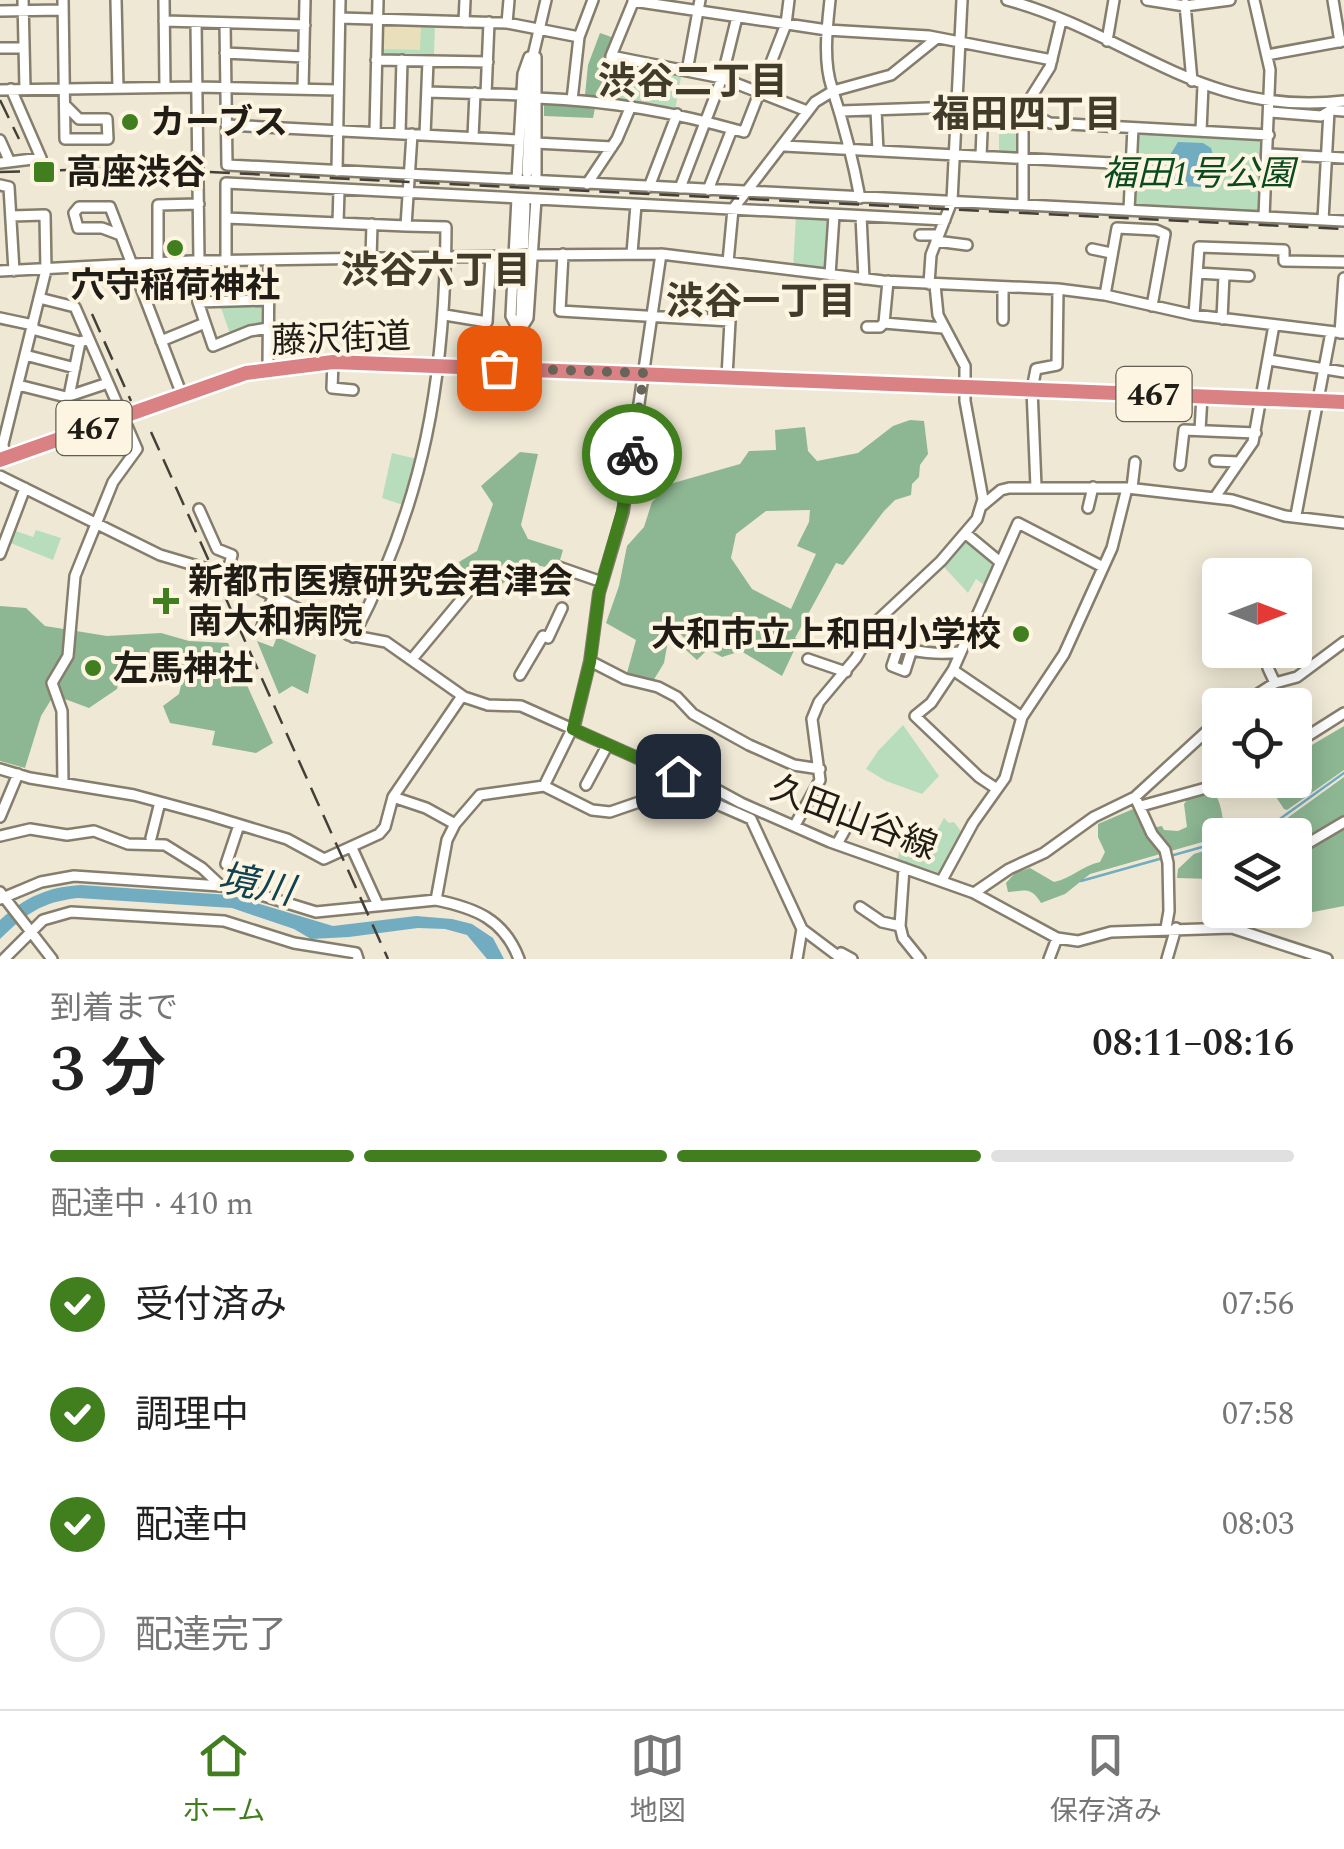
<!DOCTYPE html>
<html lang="ja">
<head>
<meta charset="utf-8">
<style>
  :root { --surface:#fff; --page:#f2f2f2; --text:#222; --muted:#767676; --line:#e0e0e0; --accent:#417f1e }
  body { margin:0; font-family:Spectral,"Noto Sans JP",serif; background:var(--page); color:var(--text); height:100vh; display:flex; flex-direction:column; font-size:38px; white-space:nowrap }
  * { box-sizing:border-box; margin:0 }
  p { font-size:32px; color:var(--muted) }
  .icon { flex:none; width:55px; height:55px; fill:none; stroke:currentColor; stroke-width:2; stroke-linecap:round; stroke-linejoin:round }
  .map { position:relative; height:959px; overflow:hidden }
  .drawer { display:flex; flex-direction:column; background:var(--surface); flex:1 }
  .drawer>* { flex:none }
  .needle { width:65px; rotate:90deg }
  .buttons { position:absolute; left:1202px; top:558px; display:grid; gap:20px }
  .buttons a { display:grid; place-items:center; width:110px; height:110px; border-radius:10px; background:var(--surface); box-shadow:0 5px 25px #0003; font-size:50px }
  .pin { position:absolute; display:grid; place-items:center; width:85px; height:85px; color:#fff; margin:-42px; border-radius:20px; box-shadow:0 5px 15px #0006 }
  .courier { position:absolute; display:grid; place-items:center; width:100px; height:100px; margin:-50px; border:8px solid #417f1e; border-radius:50%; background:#fff; color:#222; box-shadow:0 2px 12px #0007 }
  .head em { font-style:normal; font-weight:600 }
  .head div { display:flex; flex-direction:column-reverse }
  .head { display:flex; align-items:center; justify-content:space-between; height:170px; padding:0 50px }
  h1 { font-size:65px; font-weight:600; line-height:75px }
  .bar { display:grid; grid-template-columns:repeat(4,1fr); gap:15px 10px; align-content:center; height:120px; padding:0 50px }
  .bar i { height:12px; border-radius:8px; background:var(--line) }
  .bar .current { background:var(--accent) }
  .bar p { grid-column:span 4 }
  ol { padding:0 50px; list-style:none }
  li { display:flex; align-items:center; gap:30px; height:110px }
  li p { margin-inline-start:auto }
  li .icon { padding:10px; border-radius:50%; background:var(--accent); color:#fff; stroke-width:4 }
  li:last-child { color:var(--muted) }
  li i { width:55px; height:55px; border:5px solid var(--line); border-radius:50% }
  .tab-bar { display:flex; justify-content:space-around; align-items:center; height:140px; border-top:2px solid var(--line); background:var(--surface); font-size:28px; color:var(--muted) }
  .tab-bar a { display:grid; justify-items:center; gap:5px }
  .tab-bar .current { color:var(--accent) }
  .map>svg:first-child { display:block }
  .green { fill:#b8ddbd }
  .forest { fill:#8db692; fill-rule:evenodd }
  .sand { fill:#e9dfba }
  .water { fill:#72acc0 }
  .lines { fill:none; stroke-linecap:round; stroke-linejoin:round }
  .stream { stroke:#72acc0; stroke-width:2.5 }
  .minor-casing { stroke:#857e6d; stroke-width:14 }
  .highway-casing { stroke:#fff; stroke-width:19 }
  .minor { stroke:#fff; stroke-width:9 }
  .highway { stroke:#d98183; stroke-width:14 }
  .rail { stroke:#444037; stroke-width:2.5; stroke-dasharray:20 10; stroke-linecap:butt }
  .minor-bridge-casing { stroke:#857e6d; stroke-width:14; stroke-linecap:butt }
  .minor-bridge { stroke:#fff; stroke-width:9 }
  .done { stroke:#686459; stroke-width:10; stroke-dasharray:0 18 }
  .route { stroke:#417f1e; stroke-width:12 }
  .poi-dot { fill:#417f1e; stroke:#fdf5e2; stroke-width:4 }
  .labels { text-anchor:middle; stroke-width:8; stroke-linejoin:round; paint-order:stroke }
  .shield { fill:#fdf5e2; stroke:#625e53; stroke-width:2.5 }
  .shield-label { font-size:32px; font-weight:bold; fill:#201d16 }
  .poi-label { font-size:35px; font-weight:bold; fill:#201d16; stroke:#fdf5e2; text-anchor:start }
  .park-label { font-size:35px; font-style:italic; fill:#0a4b1d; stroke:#fdf5e2 }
  .street-label { font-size:35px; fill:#201d16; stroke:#fdf5e2 }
  .neighbourhood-label { font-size:38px; font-weight:bold; fill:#413b2c; stroke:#fdf5e2 }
  .water-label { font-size:38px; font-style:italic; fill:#104352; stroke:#fdf5e2 }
</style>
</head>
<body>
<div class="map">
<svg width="1344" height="959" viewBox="0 0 1344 959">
  <rect width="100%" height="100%" fill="#efe8d5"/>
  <path class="green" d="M380 23H435L434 55H381Z
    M616 61 682 72 675 110 615 98Z
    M999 112 1017 113 1019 116V154L999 153Z
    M1136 133 1265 140 1260 215 1130 207Z
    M796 215 830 217 826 271 793 268Z
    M219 302H261V324L230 334Z
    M392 453 421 460 409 507 382 498Z
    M13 530 33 537 36 530 61 538 53 560 8 542Z
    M967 539 998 565 987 587 976 579 968 593 944 567Z
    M903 725 939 776 922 794 886 781 866 769 878 751Z
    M944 818 949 823 954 822 963 834 942 874 898 859 901 843 908 832 931 842Z"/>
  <path class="forest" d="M600 33 614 38 604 63 602 96 585 95 588 65Z
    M544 101 596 103 593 118 544 116Z
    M910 420 924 421 928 454 920 465 919 477 912 484 911 495 895 500 884 511 843 565 836 563 795 638 799 640 782 676 741 651 722 657 708 649 697 660 686 650 685 639 676 629 669 635 664 663 653 681 627 673 636 640 606 623 619 586 627 546 644 527 652 502 670 484 740 464 749 451 776 450 775 430 805 427 808 451 817 461 858 453 893 426ZM810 510 809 522 797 546 816 554 791 609 752 589 731 558 736 534 766 511Z
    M520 452 538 454 521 525 528 539 563 550 557 570 529 563 502 584 465 574 459 562 477 551 493 504 481 486Z
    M0 606 26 608 45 626 107 636 161 633 189 641 228 643 273 743 256 753 212 745 215 731 170 723 163 706 179 694 183 677 167 663 140 672 120 671 117 689 89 708 54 695 41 716 25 768 0 761Z
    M277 637 316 655 308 694 292 686 279 694 257 641 273 647Z
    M1344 726V770L1287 810 1284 809 1265 780H1295V755Z
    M1344 777V906L1287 917 1275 910H1295V835H1257L1268 832Z
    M1213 791C1222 802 1226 827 1220 837L1090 874 1065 894 1041 903C1031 886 1024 891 1008 892L1006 883 1015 873 1030 868 1054 882C1072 878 1082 866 1100 862L1105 852 1098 837V824L1133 809 1148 829 1162 826 1164 830 1178 831 1187 827 1184 804 1189 797Z
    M1220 846V884L1212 879 1177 878 1178 869 1194 854Z"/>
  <path class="sand" d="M383 26 421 27 420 50 383 49Z"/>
  <path class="water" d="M1178 142 1203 143 1211 148 1213 155 1207 168 1211 176 1203 187 1183 186 1174 182 1167 160Z
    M81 885 230 895 333 926 416 916 452 919 472 924 493 938 504 959H487L467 935 445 929 418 928 349 937 311 939 294 929 232 908 78 898C41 902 26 914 0 939V920C26 897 47 887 81 885Z"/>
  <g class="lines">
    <path class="stream" d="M1245 835 1270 826 1344 773
      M1081 881 1220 842"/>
    <defs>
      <path id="minor" d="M23 0 25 89
        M63 0 65 139H108L107 119H79L65 105
        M116 0 118 88
        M164 0 165 87
        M830 0C827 28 823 61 832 88 844 125 853 160 860 198
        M1007 0C1132 34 1200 117 1344 101
        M1147 0 1185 6 1230 0
        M1254 0 1270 70 1264 217
        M1333 0 1340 42
        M633 1 827 30 929 36 1052 60
        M1185 4 1192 81
        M0 11 63 10
        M340 18 507 23 579 37
        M164 21 305 25
        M196 22 199 261
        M464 22 465 0
        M225 23 227 165 1344 221
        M507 23 509 0
        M1107 41 1114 0
        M0 48H24
        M225 53 304 57
        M1267 55 1344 41
        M611 56 722 78 807 111
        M376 60 488 62
        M687 71 700 0
        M303 89 305 0
        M0 90 197 87 338 90
        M427 92 522 95
        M486 94 489 22
        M537 98C612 101 673 112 744 132L786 24 789 0
        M572 100 579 37 593 0
        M608 101 611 56 634 0
        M876 110 878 151
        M841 111 957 107 1023 110 1050 123 1269 135
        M1270 112 1321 116 1331 110 1344 111
        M226 125 519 140
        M1201 131 1203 85
        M375 132 378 0
        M400 133 402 60
        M425 135 428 61
        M473 137 475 93
        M0 140 9 160
        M536 143 612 147
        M784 146 1131 164
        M1268 154 1344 158
        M981 156 983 108
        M0 163 41 158 11 89
        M337 171 340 0
        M527 173 532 60 546 0
        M517 180 523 74 529 57
        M536 180V57
        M587 184 617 139 631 106
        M0 185 9 187 14 271
        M649 187 677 114
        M680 188 722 78 737 17
        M339 190 338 223 406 226 412 134
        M708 190 732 129
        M517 198 511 316 518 329
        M1023 205V110L1050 67 1061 21
        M1129 210 1133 128
        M861 216 864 279
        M226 218 338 223
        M1323 220 1329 111
        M118 234 102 228H78L74 213 79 207H110L182 395
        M920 235H938
        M936 241 967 245
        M1092 249 1111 253
        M632 253 636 205
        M563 254 560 311 730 321 727 377
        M528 255 661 254 883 281 1058 289 1105 295 1194 315 1344 333
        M371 259 372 224
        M226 261V183L945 220
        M158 262V205L199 204
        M728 262 733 209 815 102 833 91 891 75 937 38
        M0 271 191 261 517 256
        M1197 273 1249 276
        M830 275 834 215
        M888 281 884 323 943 328
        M929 284 931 255 952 201 962 0
        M1003 287V320
        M1105 295 1117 228 1156 230 1165 234 1152 306
        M39 298 75 307 137 449 113 482 75 576 68 656 52 683 62 711 63 783
        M700 305 723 307
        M445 315 487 322 491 257
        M1194 315 1199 247 1284 250V261L1344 262
        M0 318 33 325
        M1222 319 1224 275
        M867 327H880L884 323
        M268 328 250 331 213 346 198 302 269 300
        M32 329 80 342 89 339
        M521 329 528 318 536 199
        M1340 333 1344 278
        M161 341 205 323
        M25 355 75 368
        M1269 360 1344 372
        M333 362 332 388 353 390
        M268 368 269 262
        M519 368 525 205
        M18 385 66 397 108 383
        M69 396 80 342
        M637 428 656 429
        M1200 430 1202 396
        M5 459 3 444 46 270 45 215 11 216
        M1215 461 1239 462
        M1180 465 1184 430 1256 433
        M0 476 160 555 194 565
        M1036 487 1032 389 1036 369 1057 365 1058 289
        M1132 488 1135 462
        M1215 497 1253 442 1274 325
        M983 505 1001 490 1009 488H1127L1232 500 1285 516 1344 523
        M1088 508 1093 487
        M199 509 217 549 232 555 227 574
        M1296 515 1331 332
        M965 533 1000 562
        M0 554 25 488
        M556 566 602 582
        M218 572 252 585 349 635 386 642 464 697 488 705 521 706 678 776 695 778 741 803 830 842 974 893 1057 938 1078 941 1111 932 1232 928 1327 959
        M261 629 273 597
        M353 637C425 500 445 379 446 227L406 226
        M867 637C896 647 928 657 959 652
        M548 638 562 608
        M898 648 892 666 905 671 912 649
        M412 659 481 576
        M808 659 846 672
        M590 661 625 679 658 687 677 697 693 714 749 745 794 765 820 769
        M1268 668 1275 683
        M953 670 1022 717
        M520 675 543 636
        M1241 705 1275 683 1297 677 1344 642
        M1295 744 1344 713
        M0 769 30 778 134 795 208 815 287 839 324 859 379 834 385 827 393 797 462 696
        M586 785 607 746
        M544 786 575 723 590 661 599 593 623 512 661 254
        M818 789 851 819 837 844
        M997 789 979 777 915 716 931 703 953 670 1018 523 1103 567
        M393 797 426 808 455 824
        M1135 797 1152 834 1165 850 1168 863 1169 911 1166 928
        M1141 806 1235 780
        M0 817 18 774
        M239 825 226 864 262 875
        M795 825 820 780 812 719 819 702 856 658 877 621 941 561 977 519 983 499 965 401V366L938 315 935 285
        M0 836 30 829 67 835 94 831 128 844 165 845 202 868 218 883
        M151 838 160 802
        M352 848 378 905
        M1295 851 1344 822
        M904 868 900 926 903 938 920 959
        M942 880 973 823 1005 778 1022 717 1064 654 1112 548 1127 488
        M0 892 52 959
        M974 893 1009 869 1044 853 1094 817 1135 797 1220 719
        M0 899 41 882 74 876 235 887 316 912 436 900
        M860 907 882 922 900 926
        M1211 927 1222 910
        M802 929 838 956 841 953 852 959
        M4 959 43 920 71 912 224 921 294 943 356 953 358 959
        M519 959C504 919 475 908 436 900L447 840 455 824 480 795 544 786 592 810 610 812 680 788 751 819 802 929 797 959
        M1049 959 1057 938
        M1167 959 1176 928"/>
      <path id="highway" d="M0 460 246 373 333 362 1344 402"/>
    </defs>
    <use href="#minor" class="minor-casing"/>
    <use href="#highway" class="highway-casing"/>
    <use href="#minor" class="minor"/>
    <use href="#highway" class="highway"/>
    <path class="rail" d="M0 100 19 139
      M0 172 131 168 1344 229
      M92 314 131 401
      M151 432 388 959"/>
    <defs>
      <path id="minor-bridge" d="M517 256 528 255
        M194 565 218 572"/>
    </defs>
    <use href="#minor-bridge" class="minor-bridge-casing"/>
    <use href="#minor-bridge" class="minor-bridge"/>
  </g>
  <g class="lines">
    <path class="done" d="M499 368 644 373 632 454"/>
    <path class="route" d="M632 454 622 512 599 593 590 662 573 729 678 776"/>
  </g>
  <g class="poi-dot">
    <circle cx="130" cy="122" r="10"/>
    <rect x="32" y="160" width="24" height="24" rx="5"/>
    <circle cx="175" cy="248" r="10"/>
    <path d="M161 586h10v10h10v10h-10v10h-10v-10h-10v-10h10z"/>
    <circle cx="1021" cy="634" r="10"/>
    <circle cx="93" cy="668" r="10"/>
  </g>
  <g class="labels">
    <g class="shield">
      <rect x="1116.5" y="367" width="75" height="54" rx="8"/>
      <rect x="56.5" y="401" width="75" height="54" rx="8"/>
    </g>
    <g class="shield-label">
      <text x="1154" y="405">467</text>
      <text x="94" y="439">467</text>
    </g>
    <g class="poi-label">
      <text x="150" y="134">カーブス</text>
      <text x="66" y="184">高座渋谷</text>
      <text x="175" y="297" text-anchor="middle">穴守稲荷神社</text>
      <text x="188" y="593">新都市医療研究会君津会<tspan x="188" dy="40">南大和病院</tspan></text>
      <text x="1001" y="646" text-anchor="end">大和市立上和田小学校</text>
      <text x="113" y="680">左馬神社</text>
    </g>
    <g class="park-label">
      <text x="1198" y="185">福田1号公園</text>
    </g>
    <g class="street-label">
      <text transform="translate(341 338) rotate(-2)" y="12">藤沢街道</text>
      <text transform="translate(854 817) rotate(21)" y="12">久田山谷線</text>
    </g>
    <g class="neighbourhood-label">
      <text x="693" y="94">渋谷二丁目</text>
      <text x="1027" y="127">福田四丁目</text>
      <text x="436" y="283">渋谷六丁目</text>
      <text x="761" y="314">渋谷一丁目</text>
    </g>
    <g class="water-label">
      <text transform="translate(256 884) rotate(11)" y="13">境川</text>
    </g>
  </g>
</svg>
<div class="buttons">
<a><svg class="needle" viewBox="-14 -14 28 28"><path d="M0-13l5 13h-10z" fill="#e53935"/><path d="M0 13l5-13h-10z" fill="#767676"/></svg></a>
<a><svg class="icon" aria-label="locate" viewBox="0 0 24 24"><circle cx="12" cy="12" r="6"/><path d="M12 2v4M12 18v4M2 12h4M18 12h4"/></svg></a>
<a><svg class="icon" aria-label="layers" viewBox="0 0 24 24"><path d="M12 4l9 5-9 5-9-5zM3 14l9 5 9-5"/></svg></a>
</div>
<div class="pin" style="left:499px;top:368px;background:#ea580c"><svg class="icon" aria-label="bag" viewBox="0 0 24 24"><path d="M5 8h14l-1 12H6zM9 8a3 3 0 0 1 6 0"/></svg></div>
<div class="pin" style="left:678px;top:776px;background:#1f2937"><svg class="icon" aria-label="home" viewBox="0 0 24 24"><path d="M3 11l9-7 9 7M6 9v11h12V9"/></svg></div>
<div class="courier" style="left:632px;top:454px"><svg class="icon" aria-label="bike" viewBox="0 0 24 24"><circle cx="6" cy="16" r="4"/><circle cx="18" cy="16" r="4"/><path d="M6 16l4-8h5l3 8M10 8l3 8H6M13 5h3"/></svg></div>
</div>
<section class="drawer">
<div class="head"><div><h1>3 分</h1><p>到着まで</p></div><em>08:11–08:16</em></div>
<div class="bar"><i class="current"></i><i class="current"></i><i class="current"></i><i></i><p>配達中 · 410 m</p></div>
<ol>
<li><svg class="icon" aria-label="check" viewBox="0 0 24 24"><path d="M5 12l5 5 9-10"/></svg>受付済み<p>07:56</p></li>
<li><svg class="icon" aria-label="check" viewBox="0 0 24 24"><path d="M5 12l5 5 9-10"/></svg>調理中<p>07:58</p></li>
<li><svg class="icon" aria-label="check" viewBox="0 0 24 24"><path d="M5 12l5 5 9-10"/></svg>配達中<p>08:03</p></li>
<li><i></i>配達完了</li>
</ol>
</section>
<nav class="tab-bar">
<a class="current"><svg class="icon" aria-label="home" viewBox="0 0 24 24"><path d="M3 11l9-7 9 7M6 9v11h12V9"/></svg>ホーム</a>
<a><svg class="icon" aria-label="map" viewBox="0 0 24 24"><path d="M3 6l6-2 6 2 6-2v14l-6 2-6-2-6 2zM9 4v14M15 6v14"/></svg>地図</a>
<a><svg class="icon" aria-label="saved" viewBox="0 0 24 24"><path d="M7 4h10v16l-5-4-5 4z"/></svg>保存済み</a>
</nav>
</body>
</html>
